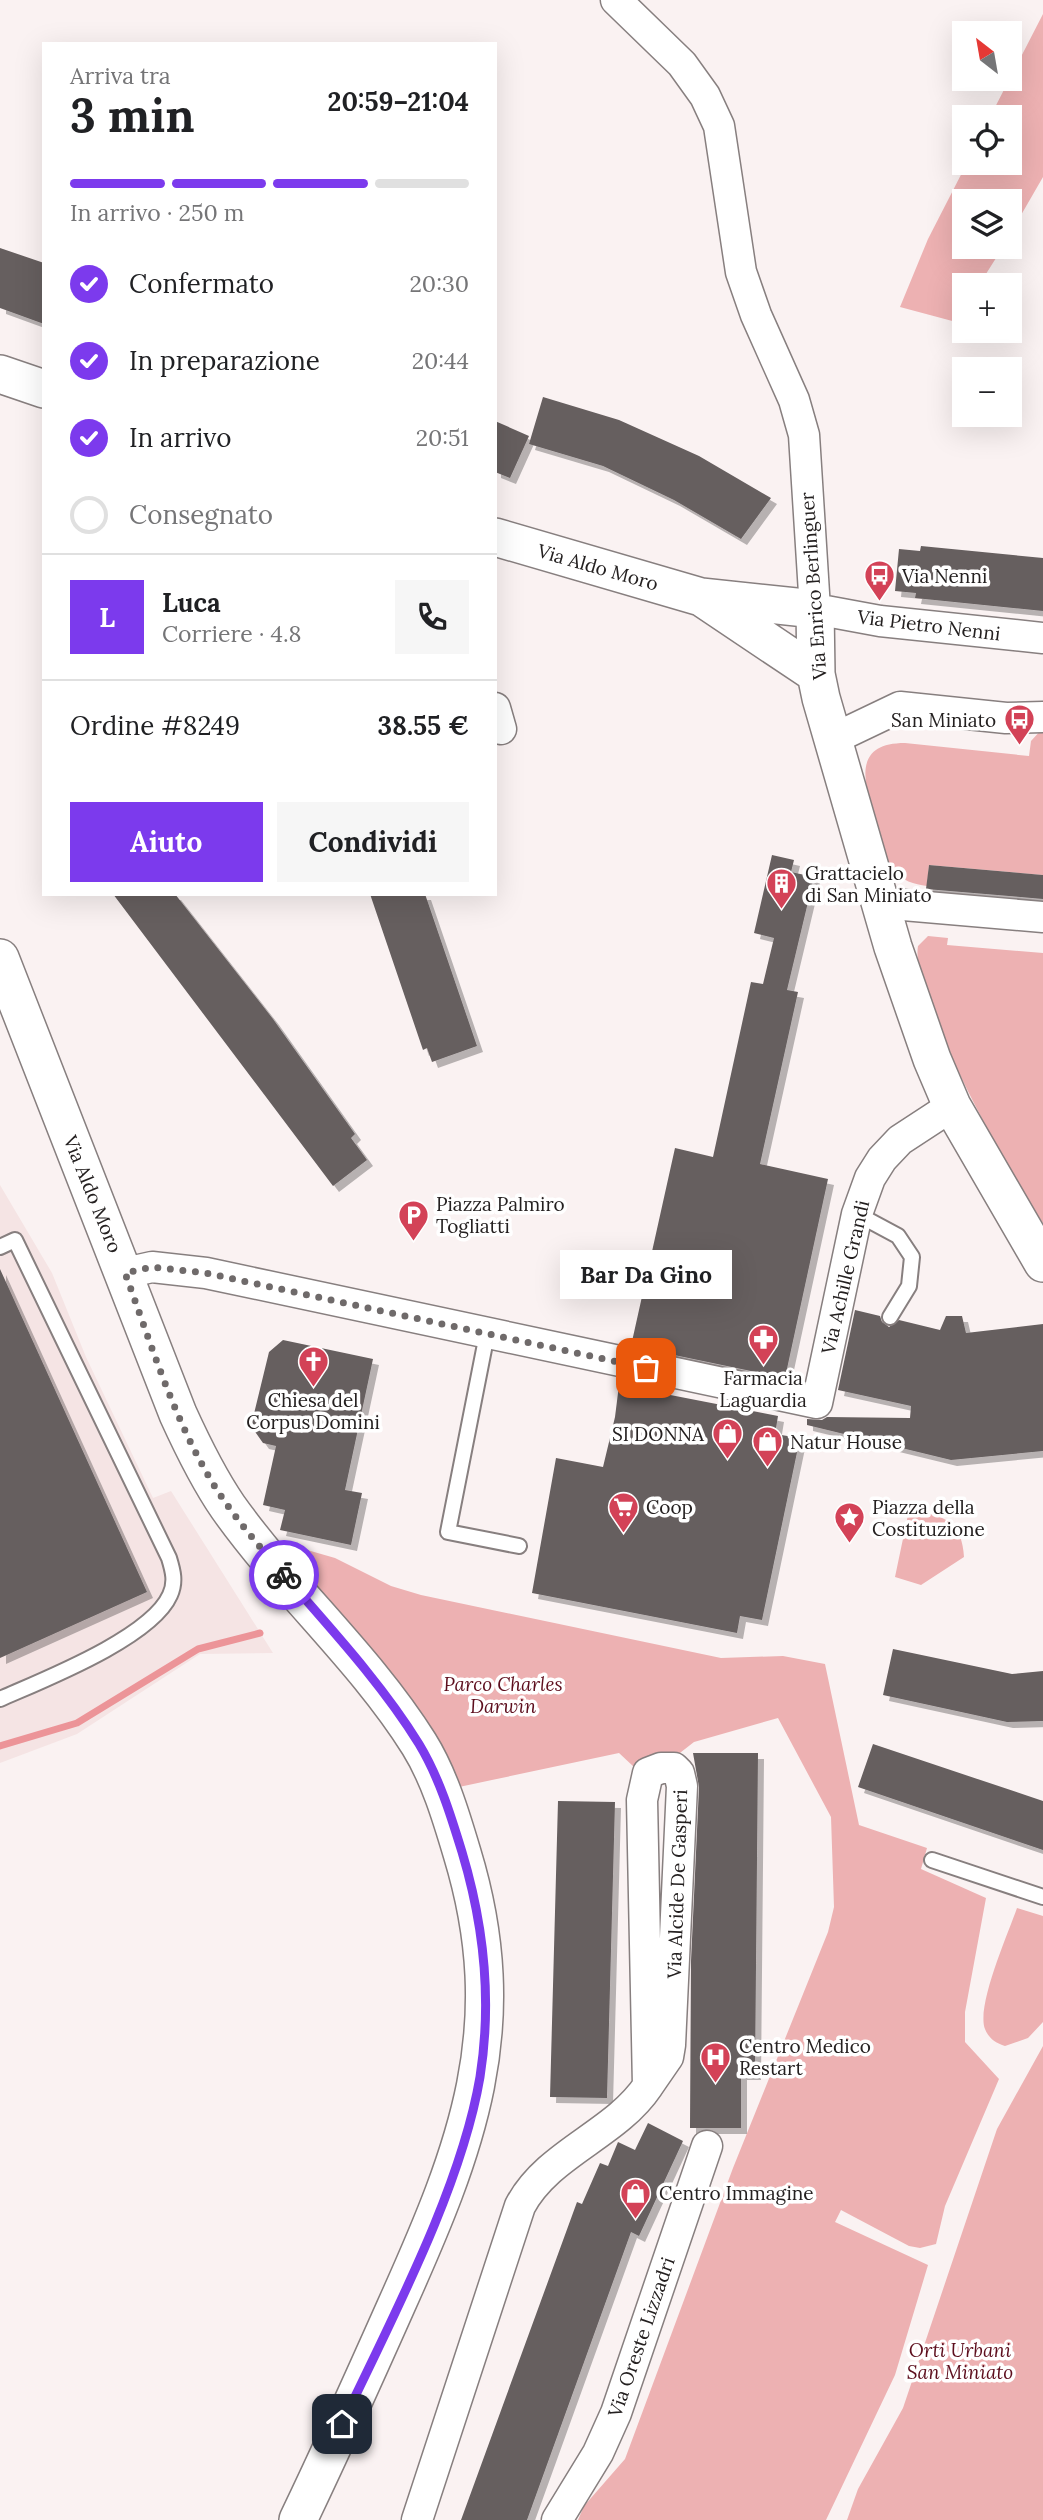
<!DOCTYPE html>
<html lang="it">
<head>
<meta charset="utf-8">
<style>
  :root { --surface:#fff; --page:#f6f6f6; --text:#202124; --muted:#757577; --line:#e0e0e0; --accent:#7c3aed }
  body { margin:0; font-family:Lora,serif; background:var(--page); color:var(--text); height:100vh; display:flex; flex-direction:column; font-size:26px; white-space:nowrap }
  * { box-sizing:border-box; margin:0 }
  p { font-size:23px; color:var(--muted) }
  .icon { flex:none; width:38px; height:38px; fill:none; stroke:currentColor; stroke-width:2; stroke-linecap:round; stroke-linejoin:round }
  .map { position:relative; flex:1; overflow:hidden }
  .details { position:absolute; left:42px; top:42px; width:455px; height:854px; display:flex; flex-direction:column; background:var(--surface); border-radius:0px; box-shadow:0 7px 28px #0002 }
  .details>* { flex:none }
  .needle { width:46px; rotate:329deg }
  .fabs { position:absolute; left:952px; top:21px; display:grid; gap:14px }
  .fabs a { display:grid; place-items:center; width:70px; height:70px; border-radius:0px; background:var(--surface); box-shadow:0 7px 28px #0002; font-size:35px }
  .pin { position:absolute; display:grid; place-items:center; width:60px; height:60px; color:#fff; margin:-30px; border-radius:14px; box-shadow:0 4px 10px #0006 }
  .courier { position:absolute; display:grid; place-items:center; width:70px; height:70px; margin:-35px; border:5px solid #7c3aed; border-radius:50%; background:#fff; color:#222; box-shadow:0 2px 9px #0007 }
  .bubble { position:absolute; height:49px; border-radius:0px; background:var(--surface); box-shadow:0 7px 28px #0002; font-size:23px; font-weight:700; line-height:49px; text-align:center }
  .overview em { font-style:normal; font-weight:700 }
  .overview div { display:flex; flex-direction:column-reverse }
  .overview { display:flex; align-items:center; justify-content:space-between; height:119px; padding:0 28px }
  h1 { font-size:46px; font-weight:700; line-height:52px }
  .bar { display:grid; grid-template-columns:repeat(4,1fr); gap:10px 7px; align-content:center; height:84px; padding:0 28px }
  .bar i { height:9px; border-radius:5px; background:var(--line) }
  .bar .active { background:var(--accent) }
  .bar p { grid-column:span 4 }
  .line { display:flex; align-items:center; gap:18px; padding:0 28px; border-top:2px solid var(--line) }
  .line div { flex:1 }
  .round { display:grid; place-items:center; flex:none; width:74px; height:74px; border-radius:0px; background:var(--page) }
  ol { padding:0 28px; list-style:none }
  li { display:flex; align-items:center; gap:21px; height:77px }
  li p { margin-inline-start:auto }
  li .icon { padding:7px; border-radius:50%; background:var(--accent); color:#fff; stroke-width:4 }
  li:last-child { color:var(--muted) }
  li i { width:38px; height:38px; border:4px solid var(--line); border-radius:50% }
  .primary-button { display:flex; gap:14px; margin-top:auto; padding:14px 28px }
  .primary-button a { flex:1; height:80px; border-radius:0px; background:var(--accent); color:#fff; font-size:28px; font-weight:700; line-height:80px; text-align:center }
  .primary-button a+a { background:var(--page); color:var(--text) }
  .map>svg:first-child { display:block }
  .built { fill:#f5e4e4 }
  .green { fill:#edb1b2 }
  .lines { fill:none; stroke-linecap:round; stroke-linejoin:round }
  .stream { stroke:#ec9498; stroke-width:7 }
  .building { fill:#665f5f; filter:url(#shadow) }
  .service-casing { stroke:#877f7f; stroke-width:18 }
  .minor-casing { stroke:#877f7f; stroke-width:33 }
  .tertiary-casing { stroke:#877f7f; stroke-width:40 }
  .service { stroke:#fff; stroke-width:14 }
  .minor { stroke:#fff; stroke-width:30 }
  .tertiary { stroke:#fff; stroke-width:37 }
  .done { stroke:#6f6a6a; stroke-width:7; stroke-dasharray:0 12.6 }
  .route { stroke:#7c3aed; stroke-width:9 }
  .labels { text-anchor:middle; stroke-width:7; stroke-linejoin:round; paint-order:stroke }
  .street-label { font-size:19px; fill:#242020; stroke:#fff }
  .poi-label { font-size:19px; fill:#242020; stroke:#fff; text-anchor:start }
  .park-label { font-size:19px; font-style:italic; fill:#5d0e1d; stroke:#fff }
</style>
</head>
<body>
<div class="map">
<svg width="1043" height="2520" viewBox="0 0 1043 2520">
  <defs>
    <filter id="shadow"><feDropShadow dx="6" dy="6" stdDeviation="0" flood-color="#0004"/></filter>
  </defs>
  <rect width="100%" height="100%" fill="#faf2f2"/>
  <path class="built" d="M0 1185 52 1273 86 1357 153 1498 171 1491 273 1653 200 1654 77 1734 0 1763Z"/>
  <path class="green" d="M1043 14V177L1010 234V201H964V247H1003L979 285H964V309L956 322 900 307 928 239 967 163H1010V117H990Z
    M1043 728V875L929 865 927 886C914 884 902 881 893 870 885 860 883 841 879 829 868 794 845 743 905 743L1029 756 1031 741Z
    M928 936 948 938 947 945 1043 953V1223C1012 1178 909 995 918 946Z
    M909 1510C941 1514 962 1520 964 1557L921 1585 895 1577Z
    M276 1541 335 1558 391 1586 421 1595 721 1658 783 1656 825 1664 859 1825 927 1848 921 1869 986 1898 965 2012V2042L999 2079 945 2206 936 2244 920 2248 909 2246 841 2210 835 2222 928 2265 895 2375 826 2520H578L584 2506 625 2459 733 2168 828 1932 834 1907 831 1817 778 1718 694 1742 676 1756 634 1767 619 1753 459 1787Z
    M1017 1908 1043 1916V2022L1028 2038 1005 2046C996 2043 989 2039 985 2029 976 2006 1008 1934 1017 1908Z
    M1043 2046V2520H847L858 2489 903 2408 997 2129Z"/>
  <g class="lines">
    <path class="stream" d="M0 1746 77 1723 198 1649 260 1633"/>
  </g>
  <path class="building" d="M0 248 44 263V324L0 308Z
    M543 397 619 420 699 456 771 498 741 539 674 500 603 466 529 444Z
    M495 421 529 436 510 478 495 472Z
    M921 546 1043 558V611L915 598 916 593 895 591 899 549 920 551Z
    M772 855 794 860 791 872 814 877 787 990 798 992 760 1164 828 1179 785 1378 631 1346 675 1148 713 1157 751 982 763 984 774 938 754 933Z
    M929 865 1043 875V899L926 889Z
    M113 894H175L273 1019 355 1134 351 1138 367 1160 333 1186Z
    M370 894H425L477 1046 432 1062 427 1048 423 1050Z
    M0 1269 147 1592 0 1658Z
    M855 1310 880 1316 882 1322 889 1327 899 1320 940 1330 946 1316H962L966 1333 1043 1324V1451L951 1460 807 1425V1419L822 1420 827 1417 910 1418 911 1406 838 1390Z
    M283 1340 373 1359 345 1490 362 1493 351 1545 280 1530 285 1510 263 1505 276 1446 263 1443 251 1426 269 1352Z
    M619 1385 778 1416 775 1434 800 1438 762 1620 740 1616 737 1633 532 1593 556 1458 603 1467 615 1417Z
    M893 1649 1012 1674 1043 1671V1721L1007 1722 883 1695Z
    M873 1744 1043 1801V1850L858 1787Z
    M693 1753H758L755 2074H741V2128H690L691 1961 699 1787Z
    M558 1801 615 1802 607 2098 550 2097Z
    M648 2123 683 2141 639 2236 631 2232 527 2520H461L577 2202 582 2204 600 2163 608 2166 618 2142 635 2150Z"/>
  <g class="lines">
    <defs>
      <path id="service" d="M857 1214 898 1236 912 1257 909 1286 890 1317
        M0 1247 15 1240 169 1558C173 1571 176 1582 170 1595 151 1638 43 1680 0 1699
        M487 1334 448 1532 519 1546
        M932 1860 1043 1897"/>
      <path id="minor" d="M616 0 682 64 705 96 719 126 741 272 756 315 794 400 804 435 815 609 880 621 1043 638
        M495 708 501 729
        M833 739 900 707 1006 718 1043 717
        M880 903 1043 917
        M125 1273 152 1267 206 1273 817 1403 857 1214 870 1178 882 1159 900 1140 952 1106
        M661 1768H674L679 1773 682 1786 670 2045 668 2057 648 2086 642 1800 648 1773Z
        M417 2520 520 2206C548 2153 615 2135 648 2086
        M557 2520 598 2453 616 2413 707 2146"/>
      <path id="tertiary" d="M0 374 44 389
        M495 537 701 597 815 609 816 674 821 698 893 947 932 1059 952 1106 1043 1263
        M704 599 816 674
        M0 958 178 1414C193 1447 208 1478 228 1507 287 1590 365 1658 419 1744 439 1776 451 1816 462 1853 515 2027 467 2148 396 2306 364 2378 332 2449 298 2520"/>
    </defs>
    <use href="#service" class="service-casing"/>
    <use href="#minor" class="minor-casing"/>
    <use href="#tertiary" class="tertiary-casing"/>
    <use href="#service" class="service"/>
    <use href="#minor" class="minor"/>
    <use href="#tertiary" class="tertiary"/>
  </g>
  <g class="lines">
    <path class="done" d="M284 1575C255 1541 225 1507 204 1468 170 1407 149 1338 125 1273L152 1267 206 1273 646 1368"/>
    <path class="route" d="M284 1575C331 1629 382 1684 419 1744 439 1777 451 1816 462 1852 484 1925 492 2001 480 2077 461 2189 391 2320 342 2424"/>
  </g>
  <defs>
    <symbol id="bus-pin" viewBox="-11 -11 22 30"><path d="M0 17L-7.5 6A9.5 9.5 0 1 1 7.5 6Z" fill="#d34257" stroke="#fff"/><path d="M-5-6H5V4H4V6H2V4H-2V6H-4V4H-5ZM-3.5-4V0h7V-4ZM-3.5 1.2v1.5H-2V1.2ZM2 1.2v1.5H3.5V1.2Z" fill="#fff"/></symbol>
    <symbol id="building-pin" viewBox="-11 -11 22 30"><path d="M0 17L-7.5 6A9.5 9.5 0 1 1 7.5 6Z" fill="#d34257" stroke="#fff"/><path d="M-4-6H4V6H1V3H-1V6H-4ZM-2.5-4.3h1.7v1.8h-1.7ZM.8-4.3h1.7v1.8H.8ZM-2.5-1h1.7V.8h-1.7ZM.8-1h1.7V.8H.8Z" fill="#fff"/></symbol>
    <symbol id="parking-pin" viewBox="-11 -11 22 30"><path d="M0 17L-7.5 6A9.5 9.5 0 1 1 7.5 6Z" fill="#d34257" stroke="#fff"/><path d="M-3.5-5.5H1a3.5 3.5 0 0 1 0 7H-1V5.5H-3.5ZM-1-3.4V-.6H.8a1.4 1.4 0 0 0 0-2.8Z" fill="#fff"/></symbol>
    <symbol id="pharmacy-pin" viewBox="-11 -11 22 30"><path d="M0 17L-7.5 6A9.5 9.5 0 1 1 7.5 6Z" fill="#d34257" stroke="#fff"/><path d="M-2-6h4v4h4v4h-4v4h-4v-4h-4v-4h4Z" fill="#fff"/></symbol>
    <symbol id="church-pin" viewBox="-11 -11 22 30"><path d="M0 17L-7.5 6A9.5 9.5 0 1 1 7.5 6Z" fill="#d34257" stroke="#fff"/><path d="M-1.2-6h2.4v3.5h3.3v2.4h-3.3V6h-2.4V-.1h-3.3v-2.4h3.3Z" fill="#fff"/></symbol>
    <symbol id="shop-pin" viewBox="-11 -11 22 30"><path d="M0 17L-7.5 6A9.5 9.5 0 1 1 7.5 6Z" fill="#d34257" stroke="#fff"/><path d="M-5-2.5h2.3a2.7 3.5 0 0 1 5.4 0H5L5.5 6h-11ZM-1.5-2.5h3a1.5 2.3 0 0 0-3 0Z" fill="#fff"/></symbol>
    <symbol id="supermarket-pin" viewBox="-11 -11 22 30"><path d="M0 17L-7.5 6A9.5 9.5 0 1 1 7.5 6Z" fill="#d34257" stroke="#fff"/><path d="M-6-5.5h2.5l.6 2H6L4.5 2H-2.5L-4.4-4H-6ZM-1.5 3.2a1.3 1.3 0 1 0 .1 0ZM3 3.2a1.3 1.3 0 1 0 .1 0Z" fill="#fff"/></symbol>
    <symbol id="sight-pin" viewBox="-11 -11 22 30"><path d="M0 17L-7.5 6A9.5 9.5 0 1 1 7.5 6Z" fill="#d34257" stroke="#fff"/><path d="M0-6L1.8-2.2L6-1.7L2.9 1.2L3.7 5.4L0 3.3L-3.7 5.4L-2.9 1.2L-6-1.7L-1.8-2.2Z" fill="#fff"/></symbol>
    <symbol id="hospital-pin" viewBox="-11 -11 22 30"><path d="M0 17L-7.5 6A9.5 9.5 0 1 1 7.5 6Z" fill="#d34257" stroke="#fff"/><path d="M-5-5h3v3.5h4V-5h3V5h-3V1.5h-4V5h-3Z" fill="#fff"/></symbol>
  </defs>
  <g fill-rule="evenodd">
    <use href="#bus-pin" x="862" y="558" width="35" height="47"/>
    <use href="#bus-pin" x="1002" y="702" width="35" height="47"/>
    <use href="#building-pin" x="764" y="866" width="35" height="47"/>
    <use href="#parking-pin" x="396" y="1198" width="35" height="47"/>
    <use href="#pharmacy-pin" x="746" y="1322" width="35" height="47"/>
    <use href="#church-pin" x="296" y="1344" width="35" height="47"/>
    <use href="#shop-pin" x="710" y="1416" width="35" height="47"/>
    <use href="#shop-pin" x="750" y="1424" width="35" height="47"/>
    <use href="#supermarket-pin" x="606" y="1490" width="35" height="47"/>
    <use href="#sight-pin" x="832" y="1500" width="35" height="47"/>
    <use href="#hospital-pin" x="698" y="2040" width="35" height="47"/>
    <use href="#shop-pin" x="618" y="2176" width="35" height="47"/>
  </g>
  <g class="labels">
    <g class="street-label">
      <text transform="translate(598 567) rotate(16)" y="7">Via Aldo Moro</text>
      <text transform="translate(813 586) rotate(-94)" y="7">Via Enrico Berlinguer</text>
      <text transform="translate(929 625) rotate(7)" y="7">Via Pietro Nenni</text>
      <text transform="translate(93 1194) rotate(68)" y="7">Via Aldo Moro</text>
      <text transform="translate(845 1277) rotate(-77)" y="7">Via Achille Grandi</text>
      <text transform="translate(677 1884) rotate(-88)" y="7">Via Alcide De Gasperi</text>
      <text transform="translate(641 2337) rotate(-71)" y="7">Via Oreste Lizzadri</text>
    </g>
    <g class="poi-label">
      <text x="902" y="583">Via Nenni</text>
      <text x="996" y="727" text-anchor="end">San Miniato</text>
      <text x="805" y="880">Grattacielo<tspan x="805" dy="22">di San Miniato</tspan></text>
      <text x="436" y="1211">Piazza Palmiro<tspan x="436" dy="22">Togliatti</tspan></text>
      <text x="763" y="1385" text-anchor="middle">Farmacia<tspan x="763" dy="22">Laguardia</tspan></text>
      <text x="313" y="1407" text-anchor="middle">Chiesa del<tspan x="313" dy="22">Corpus Domini</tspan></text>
      <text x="704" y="1441" text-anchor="end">SI DONNA</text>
      <text x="790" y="1449">Natur House</text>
      <text x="646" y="1514">Coop</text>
      <text x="872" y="1514">Piazza della<tspan x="872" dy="22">Costituzione</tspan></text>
      <text x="739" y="2053">Centro Medico<tspan x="739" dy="22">Restart</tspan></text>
      <text x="659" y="2200">Centro Immagine</text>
    </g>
    <g class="park-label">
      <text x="503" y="1691">Parco Charles<tspan x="503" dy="22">Darwin</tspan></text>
      <text x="960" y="2357">Orti Urbani<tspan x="960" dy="22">San Miniato</tspan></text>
    </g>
  </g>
</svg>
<div class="fabs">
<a><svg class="needle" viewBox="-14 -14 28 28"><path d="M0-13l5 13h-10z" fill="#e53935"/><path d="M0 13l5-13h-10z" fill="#757577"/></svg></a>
<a><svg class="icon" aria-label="locate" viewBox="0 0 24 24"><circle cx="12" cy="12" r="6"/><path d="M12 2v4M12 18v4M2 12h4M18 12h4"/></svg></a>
<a><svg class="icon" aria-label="layers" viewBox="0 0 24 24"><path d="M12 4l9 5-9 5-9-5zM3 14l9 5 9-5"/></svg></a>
<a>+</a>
<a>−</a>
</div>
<div class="pin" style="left:646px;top:1368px;background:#ea580c"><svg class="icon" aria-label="bag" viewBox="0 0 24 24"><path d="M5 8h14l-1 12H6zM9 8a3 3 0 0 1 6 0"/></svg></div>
<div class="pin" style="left:342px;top:2424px;background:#1f2937"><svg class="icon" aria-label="home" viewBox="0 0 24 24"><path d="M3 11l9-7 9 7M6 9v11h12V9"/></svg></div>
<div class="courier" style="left:284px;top:1575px"><svg class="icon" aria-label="bike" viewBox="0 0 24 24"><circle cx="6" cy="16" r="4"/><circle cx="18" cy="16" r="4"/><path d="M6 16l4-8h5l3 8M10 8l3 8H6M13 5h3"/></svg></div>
<div class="bubble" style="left:560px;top:1250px;width:172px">Bar Da Gino</div>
<section class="details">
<div class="overview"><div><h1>3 min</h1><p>Arriva tra</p></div><em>20:59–21:04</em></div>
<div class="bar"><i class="active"></i><i class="active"></i><i class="active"></i><i></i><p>In arrivo · 250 m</p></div>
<ol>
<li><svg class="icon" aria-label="check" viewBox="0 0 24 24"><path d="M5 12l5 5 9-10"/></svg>Confermato<p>20:30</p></li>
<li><svg class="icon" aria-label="check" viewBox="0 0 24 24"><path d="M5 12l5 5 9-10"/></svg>In preparazione<p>20:44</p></li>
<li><svg class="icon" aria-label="check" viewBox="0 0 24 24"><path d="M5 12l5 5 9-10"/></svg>In arrivo<p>20:51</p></li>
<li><i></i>Consegnato</li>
</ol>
<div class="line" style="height:126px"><b class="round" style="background:var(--accent);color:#fff">L</b><div><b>Luca</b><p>Corriere · 4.8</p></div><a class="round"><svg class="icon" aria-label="phone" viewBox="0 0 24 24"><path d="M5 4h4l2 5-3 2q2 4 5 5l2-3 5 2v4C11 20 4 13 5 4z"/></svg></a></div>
<div class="line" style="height:91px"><div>Ordine #8249</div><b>38.55 €</b></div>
<div class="primary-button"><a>Aiuto</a><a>Condividi</a></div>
</section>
</div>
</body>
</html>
